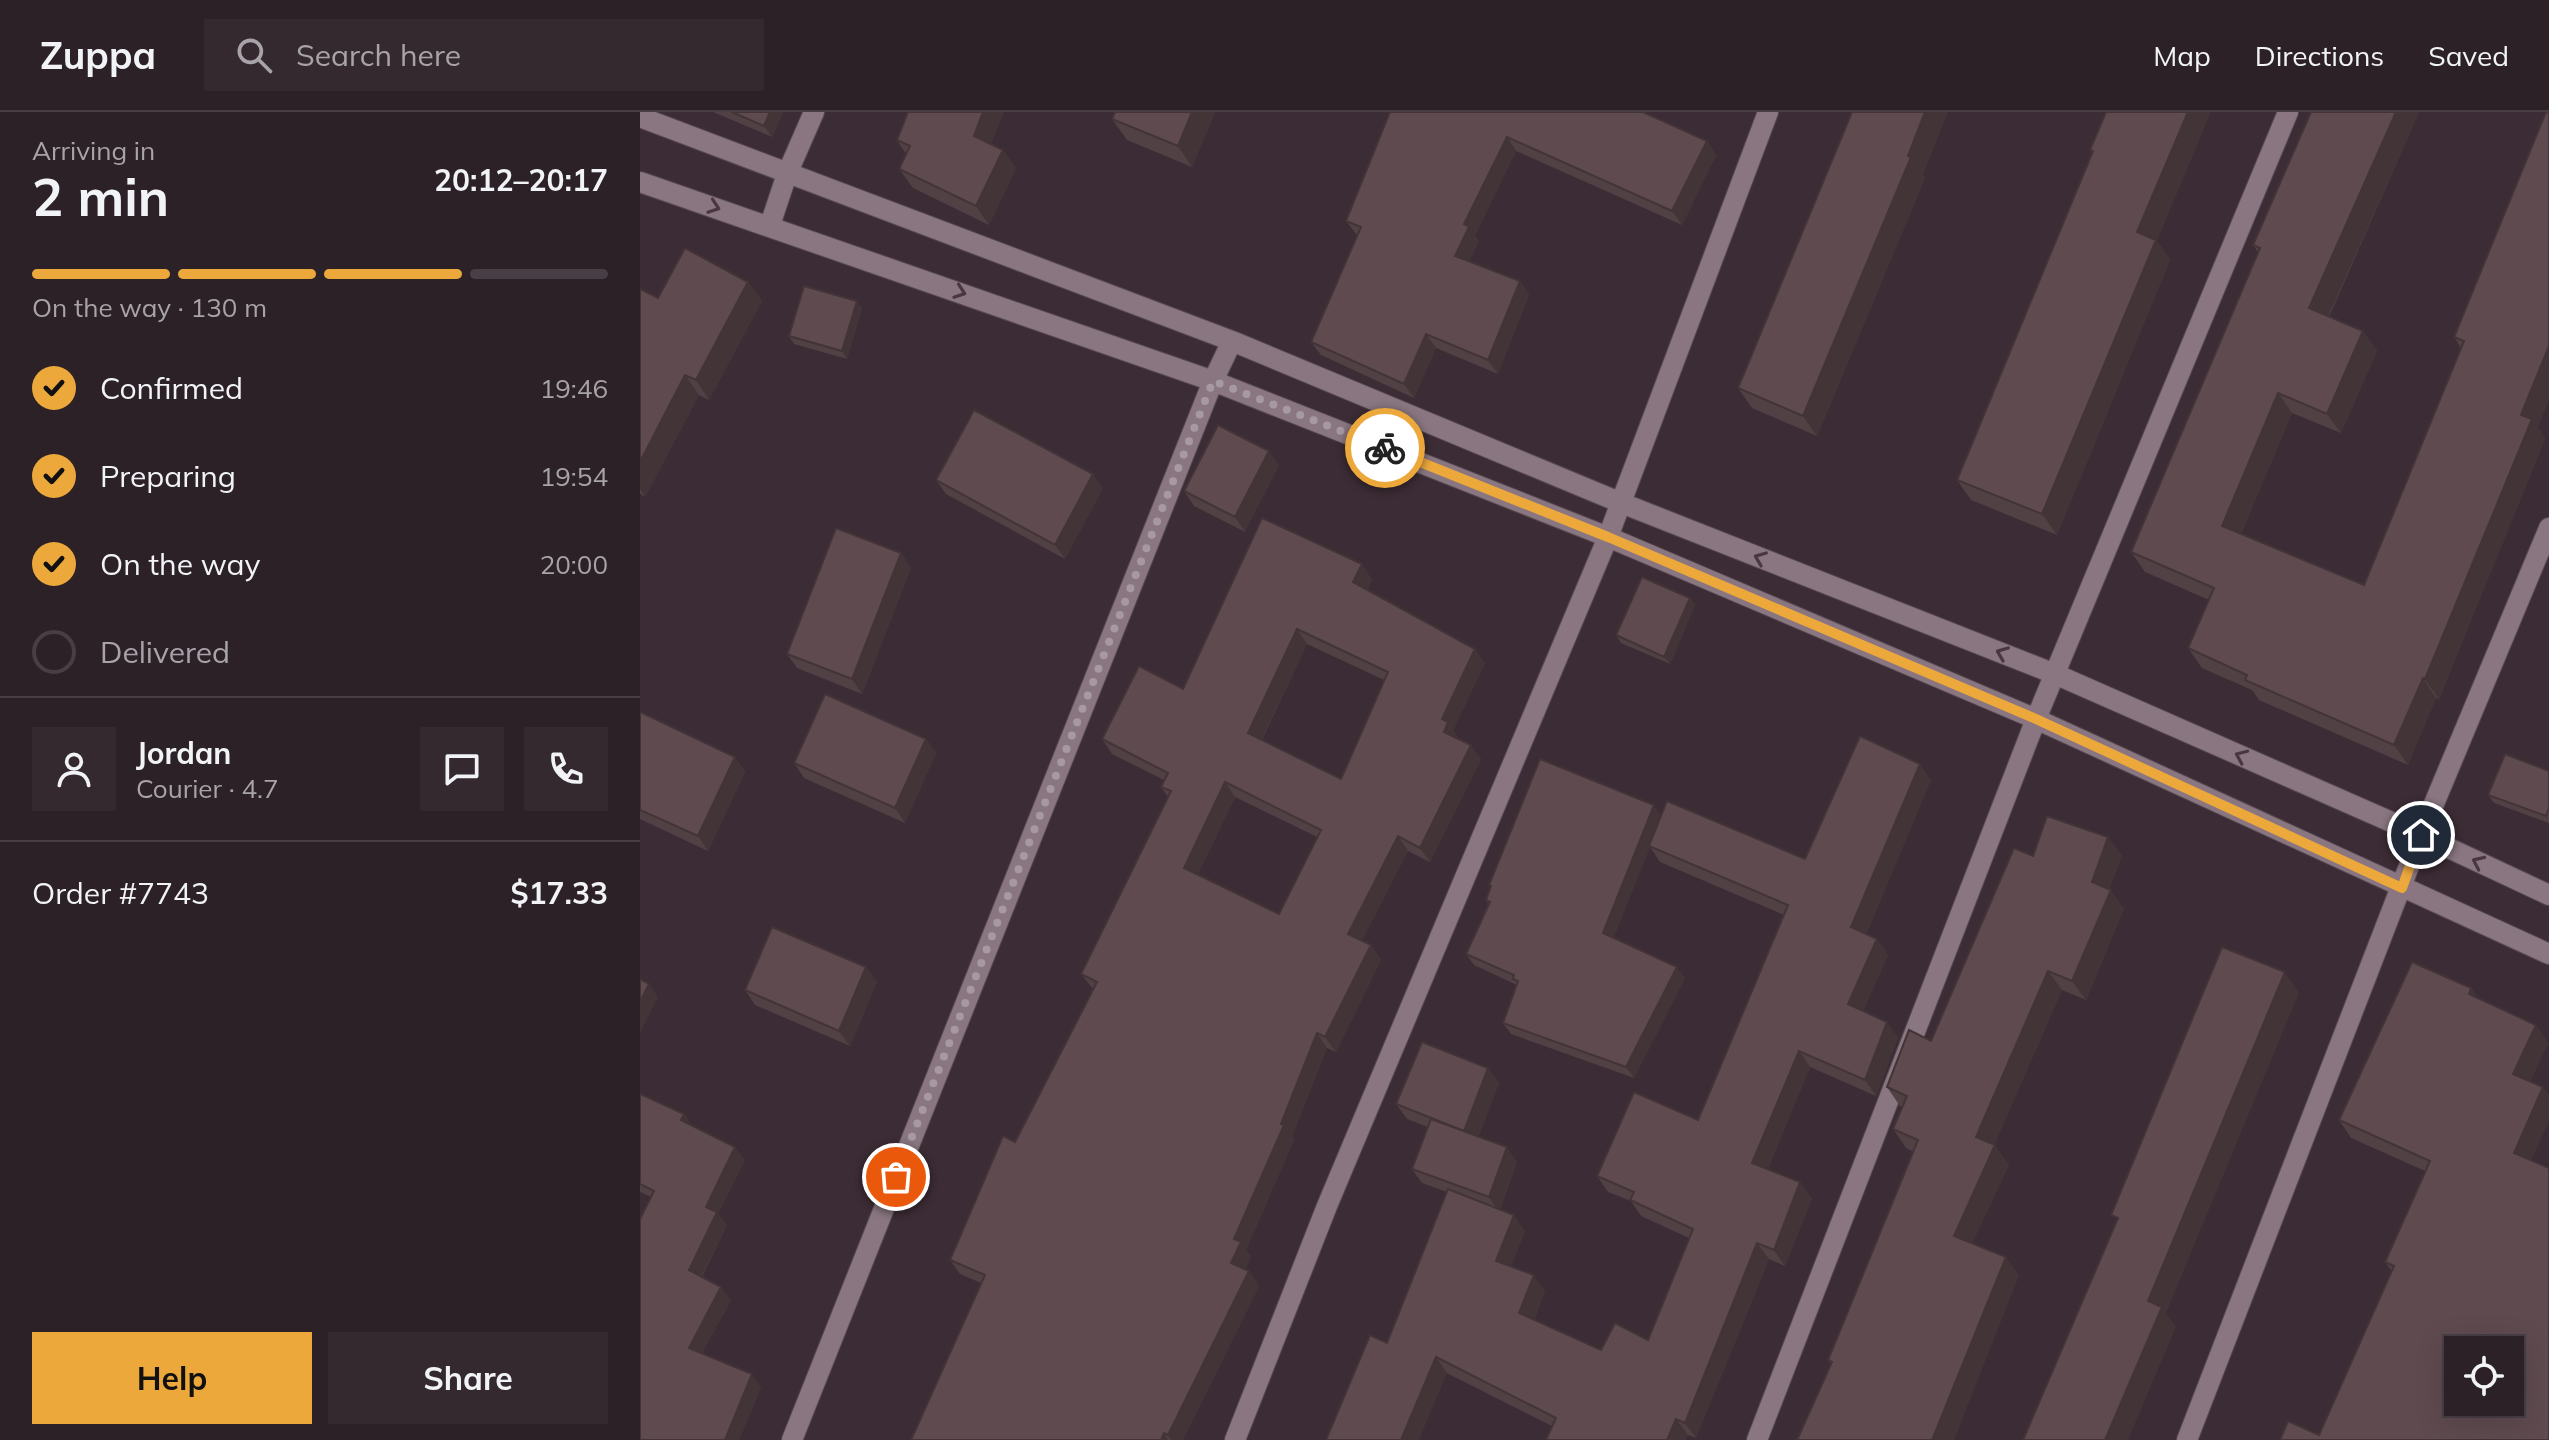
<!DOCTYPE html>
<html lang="en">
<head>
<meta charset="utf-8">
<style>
  :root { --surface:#2d2128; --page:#352930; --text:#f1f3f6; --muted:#a7a3a8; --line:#483e45; --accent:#eda83b }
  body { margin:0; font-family:Mulish,sans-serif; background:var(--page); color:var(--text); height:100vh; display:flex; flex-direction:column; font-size:30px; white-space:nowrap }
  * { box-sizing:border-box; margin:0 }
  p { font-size:26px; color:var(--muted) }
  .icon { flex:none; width:44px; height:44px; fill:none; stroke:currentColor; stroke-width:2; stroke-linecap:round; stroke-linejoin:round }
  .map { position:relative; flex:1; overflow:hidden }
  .sheet { display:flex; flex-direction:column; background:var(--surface); width:640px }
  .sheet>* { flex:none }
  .buttons { position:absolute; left:1804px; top:1224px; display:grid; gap:16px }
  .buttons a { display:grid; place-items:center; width:80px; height:80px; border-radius:0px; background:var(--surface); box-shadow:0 8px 32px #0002,0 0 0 2px var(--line); font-size:40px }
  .pin { position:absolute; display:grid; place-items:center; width:68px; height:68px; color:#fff; margin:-34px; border:4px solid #fff; border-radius:50%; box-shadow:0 2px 8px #0007 }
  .courier { position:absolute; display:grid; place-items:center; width:80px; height:80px; margin:-40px; border:6px solid #eda83b; border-radius:50%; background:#fff; color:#222; box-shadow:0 2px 10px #0007 }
  .head em { font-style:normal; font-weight:700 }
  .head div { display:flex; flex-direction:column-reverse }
  .head { display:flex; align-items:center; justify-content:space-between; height:136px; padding:0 32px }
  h1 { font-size:52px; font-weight:700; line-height:60px }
  .bar { display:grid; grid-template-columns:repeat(4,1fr); gap:12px 8px; align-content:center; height:96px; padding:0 32px }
  .bar i { height:10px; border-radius:6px; background:var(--line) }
  .bar .active { background:var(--accent) }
  .bar p { grid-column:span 4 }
  .line { display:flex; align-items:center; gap:20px; padding:0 32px; border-top:2px solid var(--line) }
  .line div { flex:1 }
  .round { display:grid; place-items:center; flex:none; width:84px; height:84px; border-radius:0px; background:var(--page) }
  ol { padding:0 32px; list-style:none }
  li { display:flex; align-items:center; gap:24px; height:88px }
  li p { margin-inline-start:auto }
  li .icon { padding:8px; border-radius:50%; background:var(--accent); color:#111; stroke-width:4 }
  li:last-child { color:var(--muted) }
  li i { width:44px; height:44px; border:4px solid var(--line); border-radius:50% }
  .action { display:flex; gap:16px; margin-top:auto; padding:16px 32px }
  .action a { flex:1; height:92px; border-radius:0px; background:var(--accent); color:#111; font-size:32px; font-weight:700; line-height:92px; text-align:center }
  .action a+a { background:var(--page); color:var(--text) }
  header { display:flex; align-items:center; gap:48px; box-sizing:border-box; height:112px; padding:0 40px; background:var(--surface); border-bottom:2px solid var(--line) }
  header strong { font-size:38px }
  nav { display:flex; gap:44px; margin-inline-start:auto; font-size:28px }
  .search { width:560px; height:72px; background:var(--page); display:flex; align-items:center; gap:20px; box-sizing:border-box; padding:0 28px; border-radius:0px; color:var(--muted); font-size:30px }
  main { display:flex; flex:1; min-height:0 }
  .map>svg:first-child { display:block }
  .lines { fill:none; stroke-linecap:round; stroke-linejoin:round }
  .minor-casing { stroke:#584a52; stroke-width:22 }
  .minor { stroke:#897680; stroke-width:20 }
  .wall { fill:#514044; fill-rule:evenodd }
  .shaded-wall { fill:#423437 }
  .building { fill:#5e4a4f; stroke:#423437; stroke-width:2; fill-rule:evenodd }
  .oneway { stroke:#483740 }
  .done { stroke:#a699a0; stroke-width:8; stroke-dasharray:0 14.4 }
  .route { stroke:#eda83b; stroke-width:10 }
</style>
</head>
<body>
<header>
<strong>Zuppa</strong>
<div class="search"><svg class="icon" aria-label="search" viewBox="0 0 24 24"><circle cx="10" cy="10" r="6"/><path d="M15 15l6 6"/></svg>Search here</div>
<nav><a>Map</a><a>Directions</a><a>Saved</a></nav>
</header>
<main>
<section class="sheet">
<div class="head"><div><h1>2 min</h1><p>Arriving in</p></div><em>20:12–20:17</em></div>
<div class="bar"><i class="active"></i><i class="active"></i><i class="active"></i><i></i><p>On the way · 130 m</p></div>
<ol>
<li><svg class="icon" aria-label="check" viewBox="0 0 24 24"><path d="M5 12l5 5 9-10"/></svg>Confirmed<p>19:46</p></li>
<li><svg class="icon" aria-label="check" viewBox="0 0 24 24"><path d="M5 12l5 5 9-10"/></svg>Preparing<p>19:54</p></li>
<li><svg class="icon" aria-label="check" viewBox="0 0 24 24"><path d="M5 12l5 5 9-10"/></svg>On the way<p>20:00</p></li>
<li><i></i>Delivered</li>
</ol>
<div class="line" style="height:144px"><a class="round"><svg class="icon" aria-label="person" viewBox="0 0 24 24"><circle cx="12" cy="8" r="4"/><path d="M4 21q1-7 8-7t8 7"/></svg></a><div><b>Jordan</b><p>Courier · 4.7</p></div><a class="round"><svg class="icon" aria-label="chat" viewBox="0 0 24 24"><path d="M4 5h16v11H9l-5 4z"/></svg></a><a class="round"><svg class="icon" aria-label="phone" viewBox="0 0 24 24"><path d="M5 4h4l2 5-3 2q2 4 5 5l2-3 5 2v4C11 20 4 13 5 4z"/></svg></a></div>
<div class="line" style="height:104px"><div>Order #7743</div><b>$17.33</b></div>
<div class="action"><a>Help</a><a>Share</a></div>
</section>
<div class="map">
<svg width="1909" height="1328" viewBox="0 0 1909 1328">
  <rect width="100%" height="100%" fill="#3c2c35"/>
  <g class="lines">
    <defs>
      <path id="minor" d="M0 5 592 229 979 390 1415 562 1781 723 1909 783
        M0 70 573 269 968 425 1396 607 1909 842
        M130 113 147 62 174 0
        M152 1328 573 269 592 229
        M595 1328 687 1094 968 425 1128 0
        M1117 1328 1396 607 1648 0
        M1547 1328 1781 723 1909 416"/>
    </defs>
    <use href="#minor" class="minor-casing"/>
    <use href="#minor" class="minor"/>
  </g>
  <path class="wall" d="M73 0H143L132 25Z
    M475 0H575L552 55 487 28 472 7Z
    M750 0 1067 29 1076 43 1042 113 876 39 835 123 839 129 829 149 880 169 889 183 858 262 796 236 774 286 681 243 671 230 717 123 706 109Z
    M1466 0 1517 129 1530 148 1417 423 1331 388 1317 368 1452 41 1450 38Z
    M1671 0H1779L1689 205 1723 219 1737 239 1701 321 1652 301 1601 422 1724 473 1821 236 1814 225 1906 0 1898 316 1905 327 1799 587 1796 586 1768 653 1619 588 1612 578 1562 556 1548 536 1569 488 1505 460 1491 440 1618 140 1613 133Z
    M257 28 351 32 363 38 376 56 349 113 273 76 259 57 266 42Z
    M1283 63 1285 66 1177 324 1112 296 1098 276Z
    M108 170 122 189 69 288 59 283 5 385 0 382V177L18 186Z
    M222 196 207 247 154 232 149 224Z
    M639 353 605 420 554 394 544 379Z
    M296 368 463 376 425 447 306 382Z
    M261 441 271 456 222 582 157 556 147 542Z
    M732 467 727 478 845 551 813 618 818 625 817 626 841 647 790 750 768 739 722 828 731 833 741 848 696 940 687 936 652 1025 654 1028 606 1138 611 1144 605 1158 609 1159 619 1174 543 1328H271L341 1171 320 1162 310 1148 375 1030 453 877 441 862 528 685 521 675 524 668 472 642 462 627 543 577ZM667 532 744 568 701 667 622 628ZM595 685 677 725 639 802 558 762Z
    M1050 486 1055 493 1030 552 981 531 976 523Z
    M0 600 95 645 105 660 68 739 0 707Z
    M286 627 296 641 265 711 164 666 154 651Z
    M1909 659V711L1854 691 1848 683Z
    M1291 668 1226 822 1237 827 1248 843 1223 899 1247 910 1258 926 1236 984 1170 955 1128 1057 1172 1086 1145 1154 1129 1147 1056 1326 1048 1323 1045 1328H906L912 1314 747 1231 807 1080 782 1071 772 1057 788 1015 767 1007 756 992 848 956 859 971 838 1025 877 1050 860 1098 885 1119 871 1154 905 1179 894 1208 961 1238 1008 1228 1049 1126 1001 1104 991 1089 968 1080 957 1064 1058 1008 1144 803 1020 750 1010 735 973 826 1045 866 994 966 871 922 863 911 877 873 834 853 826 842 848 792 846 788 851 775 849 773 1021 703 1165 747Z
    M1468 725 1482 744 1469 777 1484 797 1446 888 1422 878 1354 1033 1369 1053 1332 1131 1366 1145 1379 1164 1191 1252 1188 1248 1274 1040 1266 1036 1253 1017 1263 995 1260 994 1247 975 1291 929 1393 744Z
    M226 855 237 870 210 934 115 893 105 878Z
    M1831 876 1838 886 1896 913 1908 931 1890 969 1903 975 1909 983V1008L1891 1048 1679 1323 1752 1160 1745 1150 1785 1059 1711 1026 1699 1008Z
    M0 982 44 1002 52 1014 105 1048 78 1102 87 1113 62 1165 91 1188 62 1241 121 1275 99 1328H0L11 1085 0 1080Z"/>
  <path class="shaded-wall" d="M130 0H143L132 25 124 14Z
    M343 0H364L347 43 334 24Z
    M552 0H575L552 55 538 34Z
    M1285 0H1308L1283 63 1285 66 1177 324 1163 304Z
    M1548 0H1571L1517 129 1530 148 1417 423 1402 402 1497 120Z
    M1756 0H1779L1683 216 1669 196Z
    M867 25 876 39 835 123 839 129 825 158 815 144 824 112Z
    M1067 29 1076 43 1042 113 1032 99Z
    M363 38 376 56 349 113 336 94Z
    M880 169 889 183 858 262 848 248Z
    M108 170 122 189 69 288 56 268Z
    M217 189 222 196 207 247 202 239Z
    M1723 219 1737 239 1701 321 1687 302Z
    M786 222 796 236 774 286 764 272Z
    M1909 234V288L1898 316 1905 327 1799 587 1785 567 1881 303Z
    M45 263 59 283 5 385 0 377V350Z
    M1638 281 1652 301 1596 434 1582 414Z
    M629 339 639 353 605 420 595 405Z
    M453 362 463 376 425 447 415 433Z
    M261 441 271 456 222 582 212 567Z
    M722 452 732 467 723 485 713 470Z
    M1050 486 1055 493 1030 552 1024 545Z
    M657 517 667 532 618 635 608 621Z
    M835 537 845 551 813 618 818 625 814 634 804 620 802 607Z
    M1783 566 1796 586 1768 653 1754 633Z
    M286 627 296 641 265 711 255 696Z
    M831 633 841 647 790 750 780 736Z
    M95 645 105 660 68 739 58 724Z
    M1280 652 1291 668 1223 831 1211 815Z
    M585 670 595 685 554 770 544 756Z
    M1014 693 1022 705 971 833 963 821Z
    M758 724 768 739 718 836 708 822Z
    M1468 725 1482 744 1465 789 1452 770Z
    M1471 778 1484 797 1446 888 1432 869Z
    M1237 827 1248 843 1219 908 1208 892Z
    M731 833 741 848 696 940 685 925Z
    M226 855 237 870 210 934 199 919Z
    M1037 855 1045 866 994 966 986 955Z
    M1408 859 1422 878 1349 1044 1336 1025Z
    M1645 860 1659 881 1526 1201 1536 1215 1488 1328H1465L1508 1189Z
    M9 872 18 885 0 921V890Z
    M1831 876 1843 894 1829 882Z
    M1247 910 1258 926 1236 984 1225 968Z
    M1896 913 1908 931 1885 979 1873 962Z
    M677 921 687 936 652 1025 654 1028 606 1138 611 1144 601 1166 591 1151 594 1127Z
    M1159 939 1170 955 1124 1067 1112 1051Z
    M848 956 859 971 834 1034 824 1019Z
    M1903 975 1909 983V1008L1887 1058 1874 1041Z
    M44 1002 53 1015 41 1008Z
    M1355 1033 1369 1053 1327 1143 1314 1124Z
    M95 1035 105 1048 78 1102 87 1113 58 1171 49 1158 66 1095Z
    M867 1035 877 1050 859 1100 849 1085Z
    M1160 1070 1172 1086 1145 1154 1134 1138Z
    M874 1103 885 1119 867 1165 856 1149Z
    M1117 1131 1129 1147 1056 1326 1045 1311Z
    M1366 1145 1379 1164 1314 1328H1292Z
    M609 1159 619 1174 543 1328H531L528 1323Z
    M894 1163 905 1179 890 1217 879 1201Z
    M81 1175 91 1188 58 1249 49 1236Z
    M796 1245 807 1261 779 1328H761Z
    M112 1262 121 1275 99 1328H85Z
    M1036 1307 1048 1323 1045 1328H1027Z
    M524 1321 528 1328H521Z"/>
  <path class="building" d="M92 0H130L124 14Z
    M268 0H343L334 24 363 38 336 94 259 57 270 34 257 28Z
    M475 0H552L538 34 472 7Z
    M750 0H1003L1067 29 1032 99 867 25 824 112 829 115 815 144 880 169 848 248 786 222 764 272 671 230 721 115 706 109Z
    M1212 0H1285L1268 44 1271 45 1163 304 1098 276Z
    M1466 0H1548L1497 120 1516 128 1402 402 1317 368 1453 39 1450 38Z
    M1671 0H1756L1669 196 1723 219 1687 302 1638 281 1582 414 1724 473 1824 229 1814 225 1906 0H1909V234L1881 303 1892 307 1785 567 1783 566 1754 633 1605 568 1607 563 1548 536 1574 476 1491 440 1620 136 1613 133Z
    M45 136 108 170 56 268 45 263 0 350V177L18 186Z
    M164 174 217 189 202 239 149 224Z
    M334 298 453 362 415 433 296 368Z
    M578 313 629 339 595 405 544 379Z
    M622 406 722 452 713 470 835 537 802 607 808 610 804 620 831 633 780 736 758 724 708 822 731 833 685 925 677 921 641 1012 644 1013 594 1127 601 1130 591 1151 609 1159 528 1323 524 1321 521 1328H271L345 1163 310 1148 363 1024 375 1030 457 870 441 862 531 679 521 675 528 661 462 627 499 554 543 577ZM657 517 748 560 701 667 608 621ZM585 670 681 718 639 802 544 756Z
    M196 416 261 441 212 567 147 542Z
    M1002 465 1050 486 1024 545 976 523Z
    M185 582 286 627 255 696 154 651Z
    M0 600 95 645 58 724 0 698Z
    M1220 624 1280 652 1211 815 1237 827 1208 892 1247 910 1225 968 1159 939 1112 1051 1160 1070 1134 1138 1117 1131 1045 1311 1036 1307 1027 1328H906L916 1306 796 1245 761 1328H686L730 1223 747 1231 808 1077 874 1103 856 1149 894 1163 879 1201 961 1238 975 1211 1008 1228 1053 1117 990 1088 994 1080 957 1064 994 980 1058 1008 1148 793 1009 734 1027 689 1165 747Z
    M1865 642 1909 659V696L1906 704 1848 683Z
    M900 647 1014 693 963 821 1037 855 986 955 863 911 878 869 873 867 874 863 826 842 850 790 846 788 851 774 849 773Z
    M1407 704 1468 725 1452 770 1471 778 1432 869 1408 859 1336 1025 1355 1033 1314 1124 1366 1145 1292 1328H1157L1192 1250 1188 1248 1278 1028 1253 1017 1267 984 1247 975 1269 918 1291 929 1374 736 1393 744Z
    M132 815 226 855 199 919 105 878Z
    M1582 835 1645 860 1508 1189 1522 1195 1465 1328H1383L1478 1106 1471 1103Z
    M1772 850 1831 876 1829 882 1896 913 1873 962 1903 975 1874 1041 1909 1056V1328H1640L1648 1309 1679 1323 1754 1154 1745 1150 1790 1049 1699 1008ZM1818 1238H1870V1290H1818Z
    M0 867 9 872 0 890Z
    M782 930 848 956 824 1019 756 992Z
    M0 982 44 1002 41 1008 95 1035 66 1095 77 1100 49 1158 81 1175 49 1236 112 1262 85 1328H0V1107L14 1079 0 1072Z
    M791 1007 867 1035 849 1085 772 1057Z"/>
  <defs><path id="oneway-chevron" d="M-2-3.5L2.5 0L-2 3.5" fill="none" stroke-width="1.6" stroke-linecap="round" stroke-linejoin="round" transform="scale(2)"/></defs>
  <g class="oneway">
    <use href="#oneway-chevron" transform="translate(74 95) rotate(19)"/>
    <use href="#oneway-chevron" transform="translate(320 180) rotate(19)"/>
    <use href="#oneway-chevron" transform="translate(1120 446) rotate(-158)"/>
    <use href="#oneway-chevron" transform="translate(1362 541) rotate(-158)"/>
    <use href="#oneway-chevron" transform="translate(1601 644) rotate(-156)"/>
    <use href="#oneway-chevron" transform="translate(1838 750) rotate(-155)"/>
  </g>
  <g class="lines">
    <path class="done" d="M256 1065 573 269 745 336"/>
    <path class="route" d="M745 336 968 425 1396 607 1762 776 1781 723"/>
  </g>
</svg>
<div class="buttons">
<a><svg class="icon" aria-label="locate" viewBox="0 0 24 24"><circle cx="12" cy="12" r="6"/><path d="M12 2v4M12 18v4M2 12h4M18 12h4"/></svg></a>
</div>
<div class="pin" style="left:256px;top:1065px;background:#ea580c"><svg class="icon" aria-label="bag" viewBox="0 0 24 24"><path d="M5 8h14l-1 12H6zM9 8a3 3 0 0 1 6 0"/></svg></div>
<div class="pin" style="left:1781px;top:723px;background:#1f2937"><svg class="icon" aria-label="home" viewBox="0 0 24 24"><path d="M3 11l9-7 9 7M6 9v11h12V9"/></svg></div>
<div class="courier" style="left:745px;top:336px"><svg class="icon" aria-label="bike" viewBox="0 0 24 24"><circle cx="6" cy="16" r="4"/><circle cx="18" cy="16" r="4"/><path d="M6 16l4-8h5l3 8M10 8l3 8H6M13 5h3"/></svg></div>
</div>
</main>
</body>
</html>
